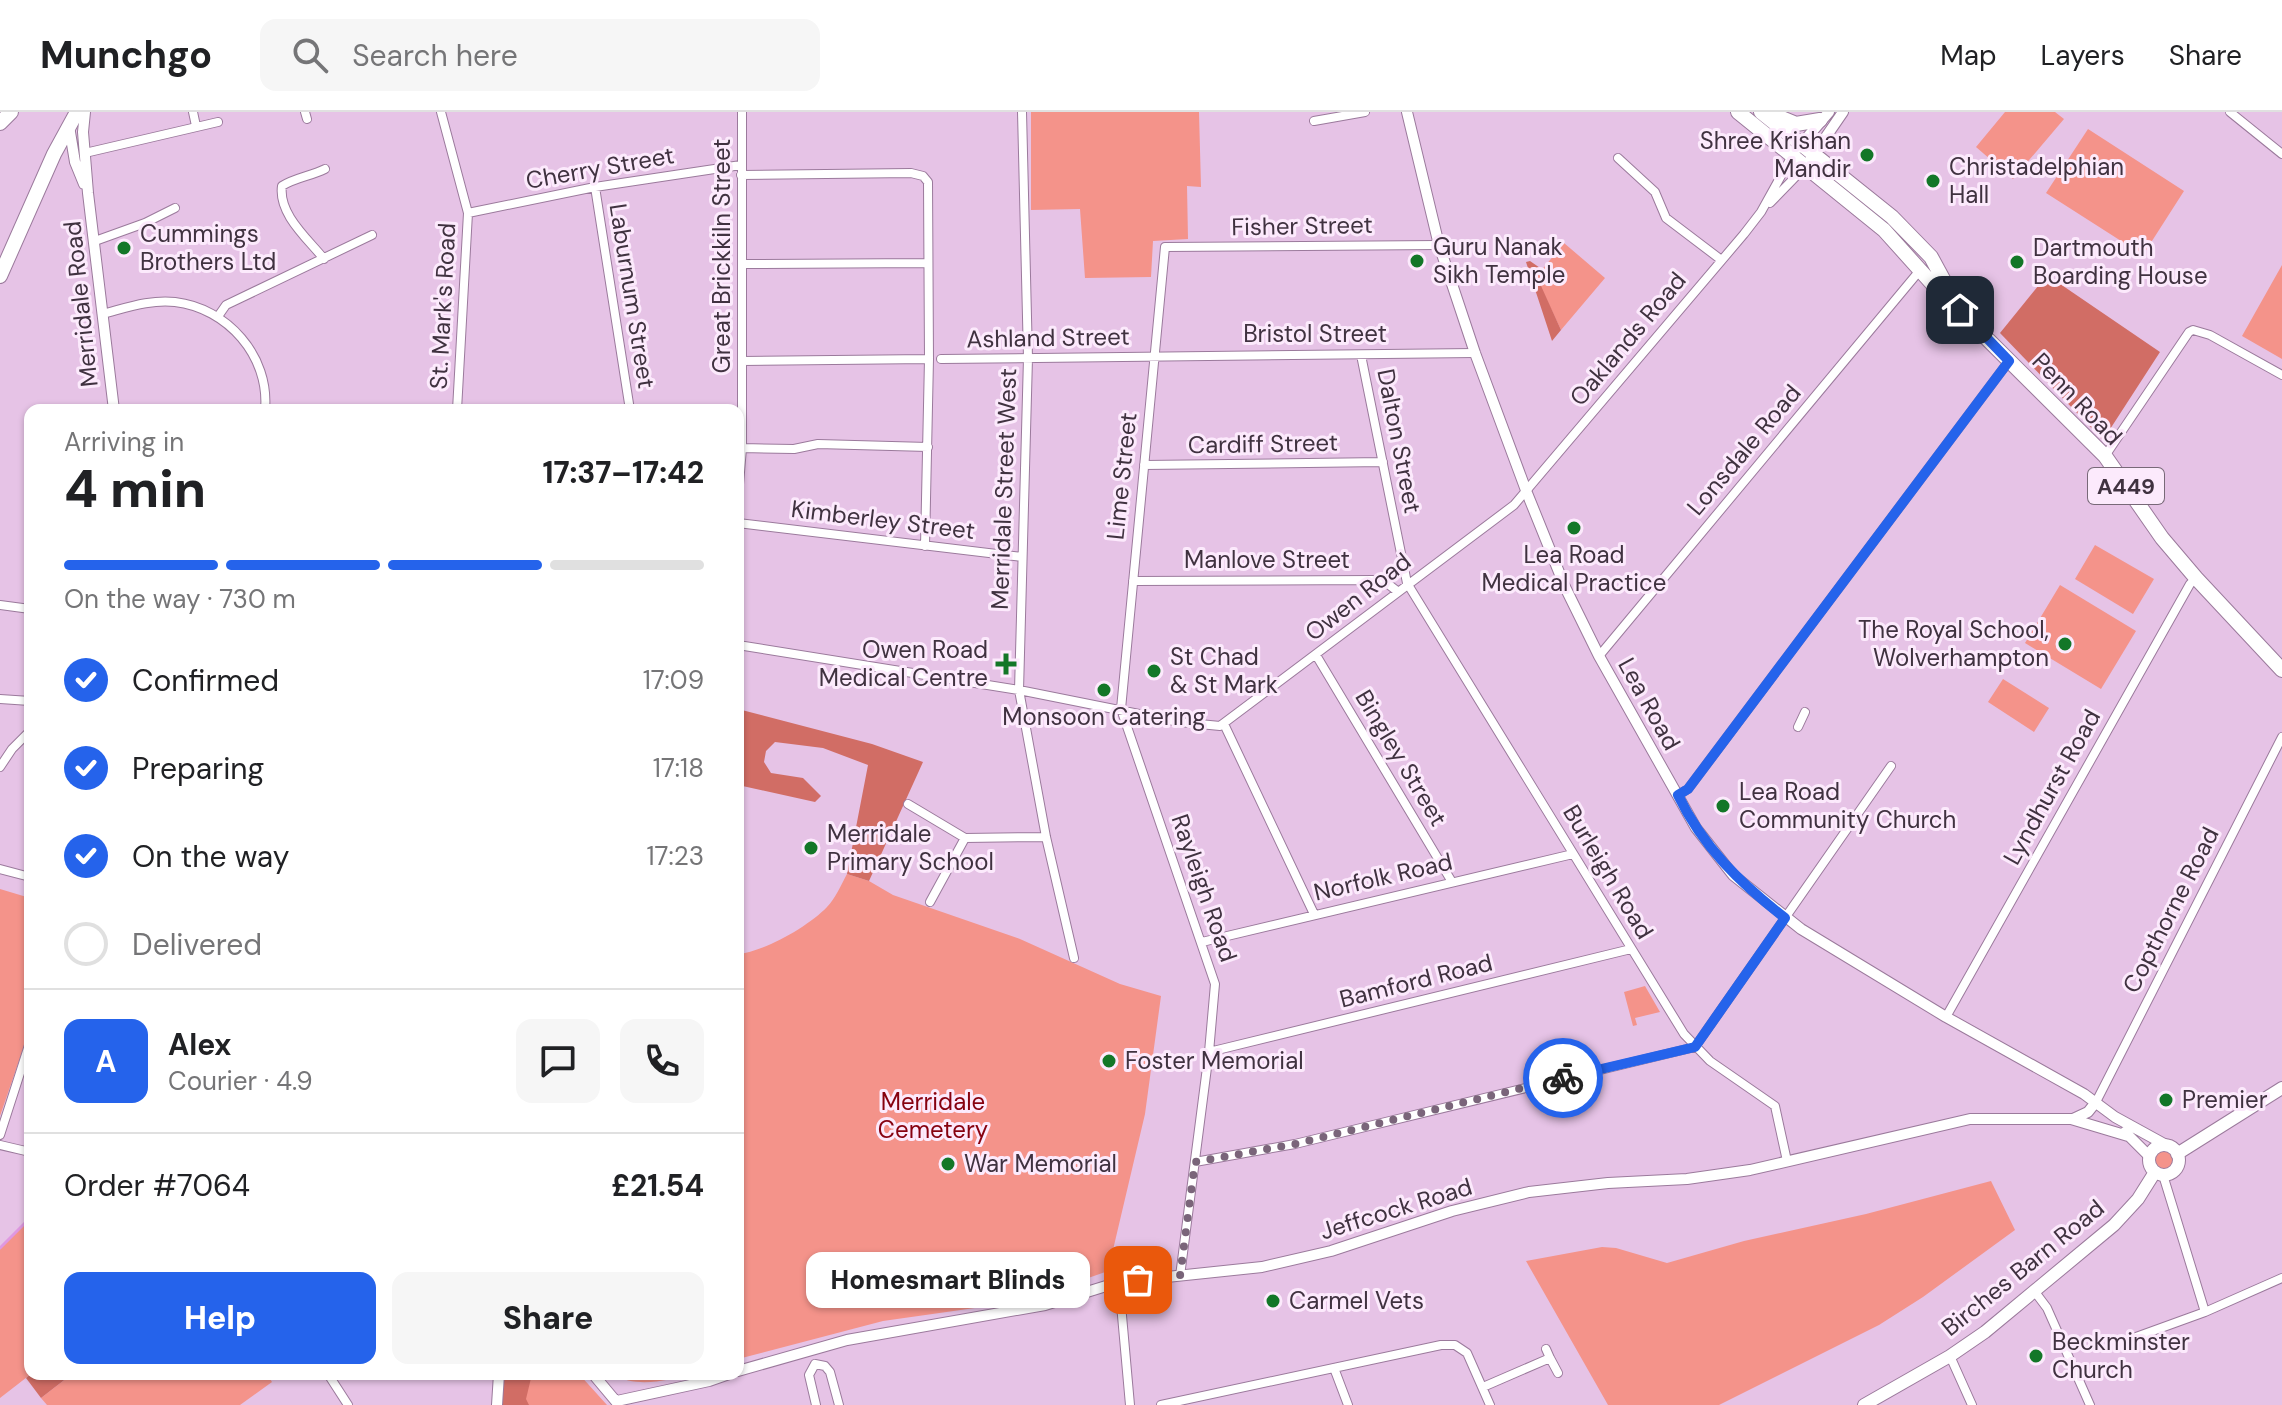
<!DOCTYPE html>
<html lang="en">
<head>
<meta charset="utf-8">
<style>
  :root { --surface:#fff; --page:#f6f6f6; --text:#202124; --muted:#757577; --line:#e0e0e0; --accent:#2563eb }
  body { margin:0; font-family:"DM Sans",sans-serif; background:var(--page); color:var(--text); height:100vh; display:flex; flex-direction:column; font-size:30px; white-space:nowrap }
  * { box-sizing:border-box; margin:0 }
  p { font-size:26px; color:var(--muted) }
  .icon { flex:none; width:44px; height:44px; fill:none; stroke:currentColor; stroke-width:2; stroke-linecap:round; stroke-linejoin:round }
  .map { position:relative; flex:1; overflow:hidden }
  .side { position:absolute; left:24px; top:292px; width:720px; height:976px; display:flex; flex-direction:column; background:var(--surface); border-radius:16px; box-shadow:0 2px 6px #0004 }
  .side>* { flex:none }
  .pin { position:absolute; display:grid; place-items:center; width:68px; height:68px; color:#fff; margin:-34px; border-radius:16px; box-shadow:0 4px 12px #0006 }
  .courier { position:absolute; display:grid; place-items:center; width:80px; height:80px; margin:-40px; border:6px solid #2563eb; border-radius:50%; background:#fff; color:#222; box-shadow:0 2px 10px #0007 }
  .bubble { position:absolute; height:56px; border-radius:16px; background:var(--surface); box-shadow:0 2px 6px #0004; font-size:26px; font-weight:800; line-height:56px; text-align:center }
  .summary em { font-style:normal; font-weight:800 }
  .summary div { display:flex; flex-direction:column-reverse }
  .summary { display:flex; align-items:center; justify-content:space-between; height:136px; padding:0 40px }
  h1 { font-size:52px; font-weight:800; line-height:60px }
  .bar { display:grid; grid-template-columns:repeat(4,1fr); gap:12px 8px; align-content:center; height:96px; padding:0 40px }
  .bar i { height:10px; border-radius:6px; background:var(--line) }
  .bar .active { background:var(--accent) }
  .bar p { grid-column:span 4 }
  .line { display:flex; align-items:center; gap:20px; padding:0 40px; border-top:2px solid var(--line) }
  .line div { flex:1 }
  .round { display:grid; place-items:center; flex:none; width:84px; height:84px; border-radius:16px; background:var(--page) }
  ol { padding:0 40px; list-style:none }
  li { display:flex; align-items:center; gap:24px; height:88px }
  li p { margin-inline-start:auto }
  li .icon { padding:8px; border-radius:50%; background:var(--accent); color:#fff; stroke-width:4 }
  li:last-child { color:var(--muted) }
  li i { width:44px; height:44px; border:4px solid var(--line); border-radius:50% }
  .cta { display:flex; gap:16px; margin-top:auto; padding:16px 40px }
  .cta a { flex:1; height:92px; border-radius:16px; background:var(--accent); color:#fff; font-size:32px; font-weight:800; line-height:92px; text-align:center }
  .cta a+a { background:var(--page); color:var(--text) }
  header { display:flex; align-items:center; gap:48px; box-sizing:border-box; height:112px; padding:0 40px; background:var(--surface); border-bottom:2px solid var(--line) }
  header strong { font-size:38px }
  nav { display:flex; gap:44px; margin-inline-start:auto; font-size:28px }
  .search { width:560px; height:72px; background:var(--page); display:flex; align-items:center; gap:20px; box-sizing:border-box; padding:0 28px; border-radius:16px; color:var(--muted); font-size:30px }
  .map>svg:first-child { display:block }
  .green { fill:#f4938a }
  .forest { fill:#d16d65 }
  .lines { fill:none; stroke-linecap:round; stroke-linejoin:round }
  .stream { stroke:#df98e1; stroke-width:3 }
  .minor-casing { stroke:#9b7a9c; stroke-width:10 }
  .tertiary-casing { stroke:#9b7a9c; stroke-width:12 }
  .secondary-casing { stroke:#9b7a9c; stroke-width:14 }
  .trunk-casing { stroke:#9b7a9c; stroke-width:16 }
  .minor { stroke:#fff; stroke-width:8 }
  .tertiary { stroke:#fff; stroke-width:10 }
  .secondary { stroke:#fff; stroke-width:12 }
  .trunk { stroke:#fff; stroke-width:14 }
  .done { stroke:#7a657a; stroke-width:8; stroke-dasharray:0 14.4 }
  .route { stroke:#2563eb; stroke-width:10 }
  .poi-dot { fill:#137728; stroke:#fceafc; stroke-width:3 }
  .labels { text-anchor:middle; stroke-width:6; stroke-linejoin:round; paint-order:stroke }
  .shield { fill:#fceafc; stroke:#786978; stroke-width:2 }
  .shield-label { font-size:22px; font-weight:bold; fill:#403240 }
  .poi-label { font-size:24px; fill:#403240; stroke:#fceafc; text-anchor:start }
  .street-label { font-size:24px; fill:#403240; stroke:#fceafc }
  .park-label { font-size:24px; fill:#86010f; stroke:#fceafc }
</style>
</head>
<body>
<header>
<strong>Munchgo</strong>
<div class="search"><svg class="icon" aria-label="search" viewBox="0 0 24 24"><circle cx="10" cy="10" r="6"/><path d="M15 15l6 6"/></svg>Search here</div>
<nav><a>Map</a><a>Layers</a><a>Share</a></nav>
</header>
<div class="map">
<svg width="2282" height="1293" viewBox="0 0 2282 1293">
  <rect width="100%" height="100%" fill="#e6c3e6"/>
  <path class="green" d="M1031 0H1199L1201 75 1187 74 1188 127 1153 129 1151 165 1085 166 1080 97 1031 98Z
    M2005 0H2055L2064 7 2013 67 1976 35Z
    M2088 17 2184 79 2143 143 2046 81Z
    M1564 131 1605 166 1561 218 1536 165Z
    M2282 153V247L2242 224Z
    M2095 433 2154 467 2133 502 2075 467Z
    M2060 473 2136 519 2101 577 2025 531Z
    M2003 567 2049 596 2034 620 1988 590Z
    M847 762 869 769 893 783 1020 827 1120 872 1161 884 1145 1002 1108 1159 1046 1181 1010 1191 883 1209 738 1247V842C764 840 809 814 827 795 835 787 841 773 847 762Z
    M0 777 30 786V917L0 1004Z
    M1645 874 1660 900 1635 906 1637 913 1633 914 1624 880Z
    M2153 1048a10 10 0 1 1 20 0a10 10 0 1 1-20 0Z
    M1991 1069 2015 1118 1923 1185 1879 1213 1719 1293H1608L1526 1149 1602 1135 1616 1136 1667 1151 1744 1129 1866 1102Z
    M30 1106 31 1262 0 1286V1136Z
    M72 1262H267L272 1270 240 1293H47L41 1286Z
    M505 1262H579L607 1293H501Z
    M614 1262H692C669 1268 635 1277 614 1262Z"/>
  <path class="forest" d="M1530 149 1543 158 1537 165 1561 218 1552 229 1526 150Z
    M2047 163 2160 240 2103 328 2000 221Z
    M738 597 872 632 923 650 869 769 847 762 868 653 823 636 775 630 766 639 764 650 771 661 803 666 821 684 815 690 738 673Z
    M31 1262H72L41 1286 26 1266Z
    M505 1262H532L526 1287 529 1293H501Z"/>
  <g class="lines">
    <path class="stream" d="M0 1136 30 1106"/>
    <defs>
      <path id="minor" d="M193 0 196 14
        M305 0 307 7
        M441 0 468 101 457 298
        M1022 0 1028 246 1019 578 1046 725 1074 846
        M2230 0 2282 42
        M1314 9 1365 0
        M85 41 218 10
        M1618 46 1655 80 1666 106 1720 147
        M741 63 911 61 923 64 928 70 929 247 925 434
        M595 75 630 298
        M1770 91 1806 54
        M468 101 595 75 741 53
        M95 129 145 111 175 96
        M324 147C308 127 278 102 282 74 294 66 311 64 325 57
        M742 152 927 151
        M102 202C126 196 151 187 175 190 227 196 270 244 265 298
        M219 203 226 193 372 123
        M1361 243 1407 471 1684 922 1710 949 1775 994 1787 1049
        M941 247 1475 241
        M742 249 929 247
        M742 336 794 337 818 332 928 335
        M2105 344 2189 220 2193 218 2210 223 2282 263
        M1144 353 1383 350
        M738 384 742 336V0
        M738 411 1022 445
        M1133 469 1375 468 1388 472 1397 479
        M0 493 30 497
        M738 533 1019 578 1179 610 1220 614 1514 393 1744 122 1761 100 1792 44
        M1316 543 1452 770
        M1599 544 1921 157
        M0 587 30 589
        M1224 612 1314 802
        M1798 615 1805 600
        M0 655 12 637 30 619
        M1678 683 1688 677 2009 249
        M908 692 965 726 1046 725
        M0 757 30 765
        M930 790 965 726
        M1202 830 1573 742
        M1946 905 2190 472 2196 466
        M1209 940 1631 837
        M2096 990 2282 625
        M0 1023 30 930
        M0 1033 30 1040
        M1195 1050 1295 1032 1695 935 1891 654
        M2163 1063 2205 1200
        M1180 1164 1209 940 1215 872 1121 597 1165 135 1439 133
        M1119 1170 1130 1293
        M2035 1180 2047 1196 2090 1293
        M2136 1225 2205 1200 2282 1166
        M1950 1244 1972 1293
        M1550 1246 1558 1261
        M815 1252 825 1254 830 1260 839 1293
        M815 1252 809 1263 816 1293
        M1334 1256 1348 1293
        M328 1262 348 1293
        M1483 1275 1550 1246 1546 1237
        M1161 1293 1441 1233H1455L1467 1241 1490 1293"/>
      <path id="tertiary" d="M85 0 83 20 88 81 114 298
        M1407 0 1439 133 1475 241 1527 381 1565 475 1599 544 1696 716 1733 763 1801 817 1946 905 2084 982 2115 1005 2166 1033
        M69 14 75 50 84 72
        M1798 36 1829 0
        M1810 48 1843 0
        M2073 1007 2088 1000 2096 990
        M2125 1020 2149 1044
        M738 1259 847 1228 1045 1193 1119 1170 1262 1155 1331 1139 1452 1099 1529 1080 1608 1071 1687 1067 1750 1058 1970 1007H2071L2128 1024
        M593 1262 619 1293
        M617 1289 709 1269 729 1262
        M497 1293 499 1262"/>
      <path id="secondary" d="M2149 1048a15 15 0 1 1 30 0a15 15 0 1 1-30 0Z
        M2177 1042 2282 976
        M1864 1293 1950 1244 1985 1220 2114 1113 2138 1087 2155 1060"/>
      <path id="trunk" d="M1738 0 1884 118 1937 177 2105 344 2162 426 2196 466 2282 558
        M1761 0 1892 105 1931 145 1956 191
        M1772 2 1796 12 1820 8
        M0 11 11 0
        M0 164 54 42 77 0"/>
    </defs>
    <use href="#minor" class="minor-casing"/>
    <use href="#tertiary" class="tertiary-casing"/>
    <use href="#secondary" class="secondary-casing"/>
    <use href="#trunk" class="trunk-casing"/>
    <use href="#minor" class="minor"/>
    <use href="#tertiary" class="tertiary"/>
    <use href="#secondary" class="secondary"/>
    <use href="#trunk" class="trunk"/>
  </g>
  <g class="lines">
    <path class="done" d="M1138 1168 1180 1164 1195 1050 1295 1032 1563 966"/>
    <path class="route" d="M1563 966 1695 935 1785 806C1740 771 1703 735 1678 683L1688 677 2009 249 1960 198"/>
  </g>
  <g class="poi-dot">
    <circle cx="1867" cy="43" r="8"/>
    <circle cx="1933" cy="69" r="8"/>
    <circle cx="124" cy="136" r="8"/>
    <circle cx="1417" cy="149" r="8"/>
    <circle cx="2017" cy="150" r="8"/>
    <circle cx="1574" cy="416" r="8"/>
    <circle cx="2065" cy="532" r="8"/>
    <path d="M1002 540h8v8h8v8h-8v8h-8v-8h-8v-8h8z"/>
    <circle cx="1154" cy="559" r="8"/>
    <circle cx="1104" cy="578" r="8"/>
    <circle cx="1723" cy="694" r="8"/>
    <circle cx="811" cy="736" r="8"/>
    <circle cx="1109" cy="949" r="8"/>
    <circle cx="2166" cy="988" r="8"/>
    <circle cx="948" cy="1052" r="8"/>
    <circle cx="1273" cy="1189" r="8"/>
    <circle cx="2036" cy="1244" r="8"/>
  </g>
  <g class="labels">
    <rect class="shield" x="2088" y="356" width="76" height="36" rx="6"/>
    <g class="shield-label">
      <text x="2126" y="382">A449</text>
    </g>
    <g class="poi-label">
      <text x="1851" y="37" text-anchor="end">Shree Krishan<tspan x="1851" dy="28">Mandir</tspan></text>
      <text x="1949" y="63">Christadelphian<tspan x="1949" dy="28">Hall</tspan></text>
      <text x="140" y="130">Cummings<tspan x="140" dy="28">Brothers Ltd</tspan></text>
      <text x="1433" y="143">Guru Nanak<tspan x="1433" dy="28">Sikh Temple</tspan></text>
      <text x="2033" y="144">Dartmouth<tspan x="2033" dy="28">Boarding House</tspan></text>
      <text x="1574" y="451" text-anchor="middle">Lea Road<tspan x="1574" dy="28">Medical Practice</tspan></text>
      <text x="2049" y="526" text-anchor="end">The Royal School,<tspan x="2049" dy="28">Wolverhampton</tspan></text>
      <text x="988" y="546" text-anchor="end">Owen Road<tspan x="988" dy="28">Medical Centre</tspan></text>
      <text x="1170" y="553">St Chad<tspan x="1170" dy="28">&amp; St Mark</tspan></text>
      <text x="1104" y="613" text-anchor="middle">Monsoon Catering</text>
      <text x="1739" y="688">Lea Road<tspan x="1739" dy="28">Community Church</tspan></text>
      <text x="827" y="730">Merridale<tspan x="827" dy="28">Primary School</tspan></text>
      <text x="1125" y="957">Foster Memorial</text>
      <text x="2182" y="996">Premier</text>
      <text x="964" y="1060">War Memorial</text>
      <text x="1289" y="1197">Carmel Vets</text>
      <text x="2052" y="1238">Beckminster<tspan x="2052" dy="28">Church</tspan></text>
    </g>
    <g class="street-label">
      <text transform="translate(600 56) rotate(-10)" y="8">Cherry Street</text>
      <text transform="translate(1302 114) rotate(-1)" y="8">Fisher Street</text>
      <text transform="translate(722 144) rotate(-90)" y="8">Great Brickkiln Street</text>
      <text transform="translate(632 184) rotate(81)" y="8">Laburnum Street</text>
      <text transform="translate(81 192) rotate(-96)" y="8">Merridale Road</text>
      <text transform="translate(443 194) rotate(-87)" y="8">St. Mark's Road</text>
      <text x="1315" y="230">Bristol Street</text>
      <text transform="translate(1048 226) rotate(-1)" y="8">Ashland Street</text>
      <text transform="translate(1628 227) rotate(-50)" y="8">Oaklands Road</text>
      <text transform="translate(2077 287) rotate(46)" y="8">Penn Road</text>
      <text transform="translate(1399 329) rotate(79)" y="8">Dalton Street</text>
      <text transform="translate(1263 332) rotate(-1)" y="8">Cardiff Street</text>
      <text transform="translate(1744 338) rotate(-50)" y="8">Lonsdale Road</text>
      <text transform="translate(1122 364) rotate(-84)" y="8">Lime Street</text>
      <text transform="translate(1004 377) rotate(-88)" y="8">Merridale Street West</text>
      <text transform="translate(883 408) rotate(7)" y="8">Kimberley Street</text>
      <text x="1267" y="456">Manlove Street</text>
      <text transform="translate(1358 485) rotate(-38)" y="8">Owen Road</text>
      <text transform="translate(1649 592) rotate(61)" y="8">Lea Road</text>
      <text transform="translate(1401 646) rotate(59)" y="8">Bingley Street</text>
      <text transform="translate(2052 675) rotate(-61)" y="8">Lyndhurst Road</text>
      <text transform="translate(1608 760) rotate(59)" y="8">Burleigh Road</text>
      <text transform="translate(1383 765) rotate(-13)" y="8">Norfolk Road</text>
      <text transform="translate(1204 776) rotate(71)" y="8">Rayleigh Road</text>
      <text transform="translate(2171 798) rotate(-63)" y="8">Copthorne Road</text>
      <text transform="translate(1416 869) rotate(-14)" y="8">Bamford Road</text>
      <text transform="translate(1396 1097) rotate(-17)" y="8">Jeffcock Road</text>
      <text transform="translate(2023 1156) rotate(-39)" y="8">Birches Barn Road</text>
    </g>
    <g class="park-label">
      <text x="933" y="998">Merridale<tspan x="933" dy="28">Cemetery</tspan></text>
    </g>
  </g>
</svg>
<div class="pin" style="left:1138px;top:1168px;background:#ea580c"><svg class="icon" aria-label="bag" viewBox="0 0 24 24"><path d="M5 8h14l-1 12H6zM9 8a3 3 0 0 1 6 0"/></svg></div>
<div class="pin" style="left:1960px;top:198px;background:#1f2937"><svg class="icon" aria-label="home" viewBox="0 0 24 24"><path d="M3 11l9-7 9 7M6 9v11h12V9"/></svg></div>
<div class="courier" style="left:1563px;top:966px"><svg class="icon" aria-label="bike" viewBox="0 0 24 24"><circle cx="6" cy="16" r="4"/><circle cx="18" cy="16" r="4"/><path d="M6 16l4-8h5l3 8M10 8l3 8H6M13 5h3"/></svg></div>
<div class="bubble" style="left:806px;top:1140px;width:284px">Homesmart Blinds</div>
<section class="side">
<div class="summary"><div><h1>4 min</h1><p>Arriving in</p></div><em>17:37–17:42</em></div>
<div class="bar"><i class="active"></i><i class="active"></i><i class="active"></i><i></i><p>On the way · 730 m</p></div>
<ol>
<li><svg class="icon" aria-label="check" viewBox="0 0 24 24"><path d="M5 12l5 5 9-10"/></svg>Confirmed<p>17:09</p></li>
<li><svg class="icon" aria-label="check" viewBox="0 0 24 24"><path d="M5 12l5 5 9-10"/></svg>Preparing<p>17:18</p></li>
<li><svg class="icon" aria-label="check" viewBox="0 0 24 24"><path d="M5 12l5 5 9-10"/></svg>On the way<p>17:23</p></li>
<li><i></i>Delivered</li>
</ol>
<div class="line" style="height:144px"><b class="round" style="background:var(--accent);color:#fff">A</b><div><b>Alex</b><p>Courier · 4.9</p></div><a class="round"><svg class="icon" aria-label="chat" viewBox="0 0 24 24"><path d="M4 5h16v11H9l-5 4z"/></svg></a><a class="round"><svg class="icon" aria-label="phone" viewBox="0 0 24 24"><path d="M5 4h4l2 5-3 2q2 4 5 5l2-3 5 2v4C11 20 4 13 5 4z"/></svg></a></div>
<div class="line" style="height:104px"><div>Order #7064</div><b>£21.54</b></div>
<div class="cta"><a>Help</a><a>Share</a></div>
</section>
</div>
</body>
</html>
